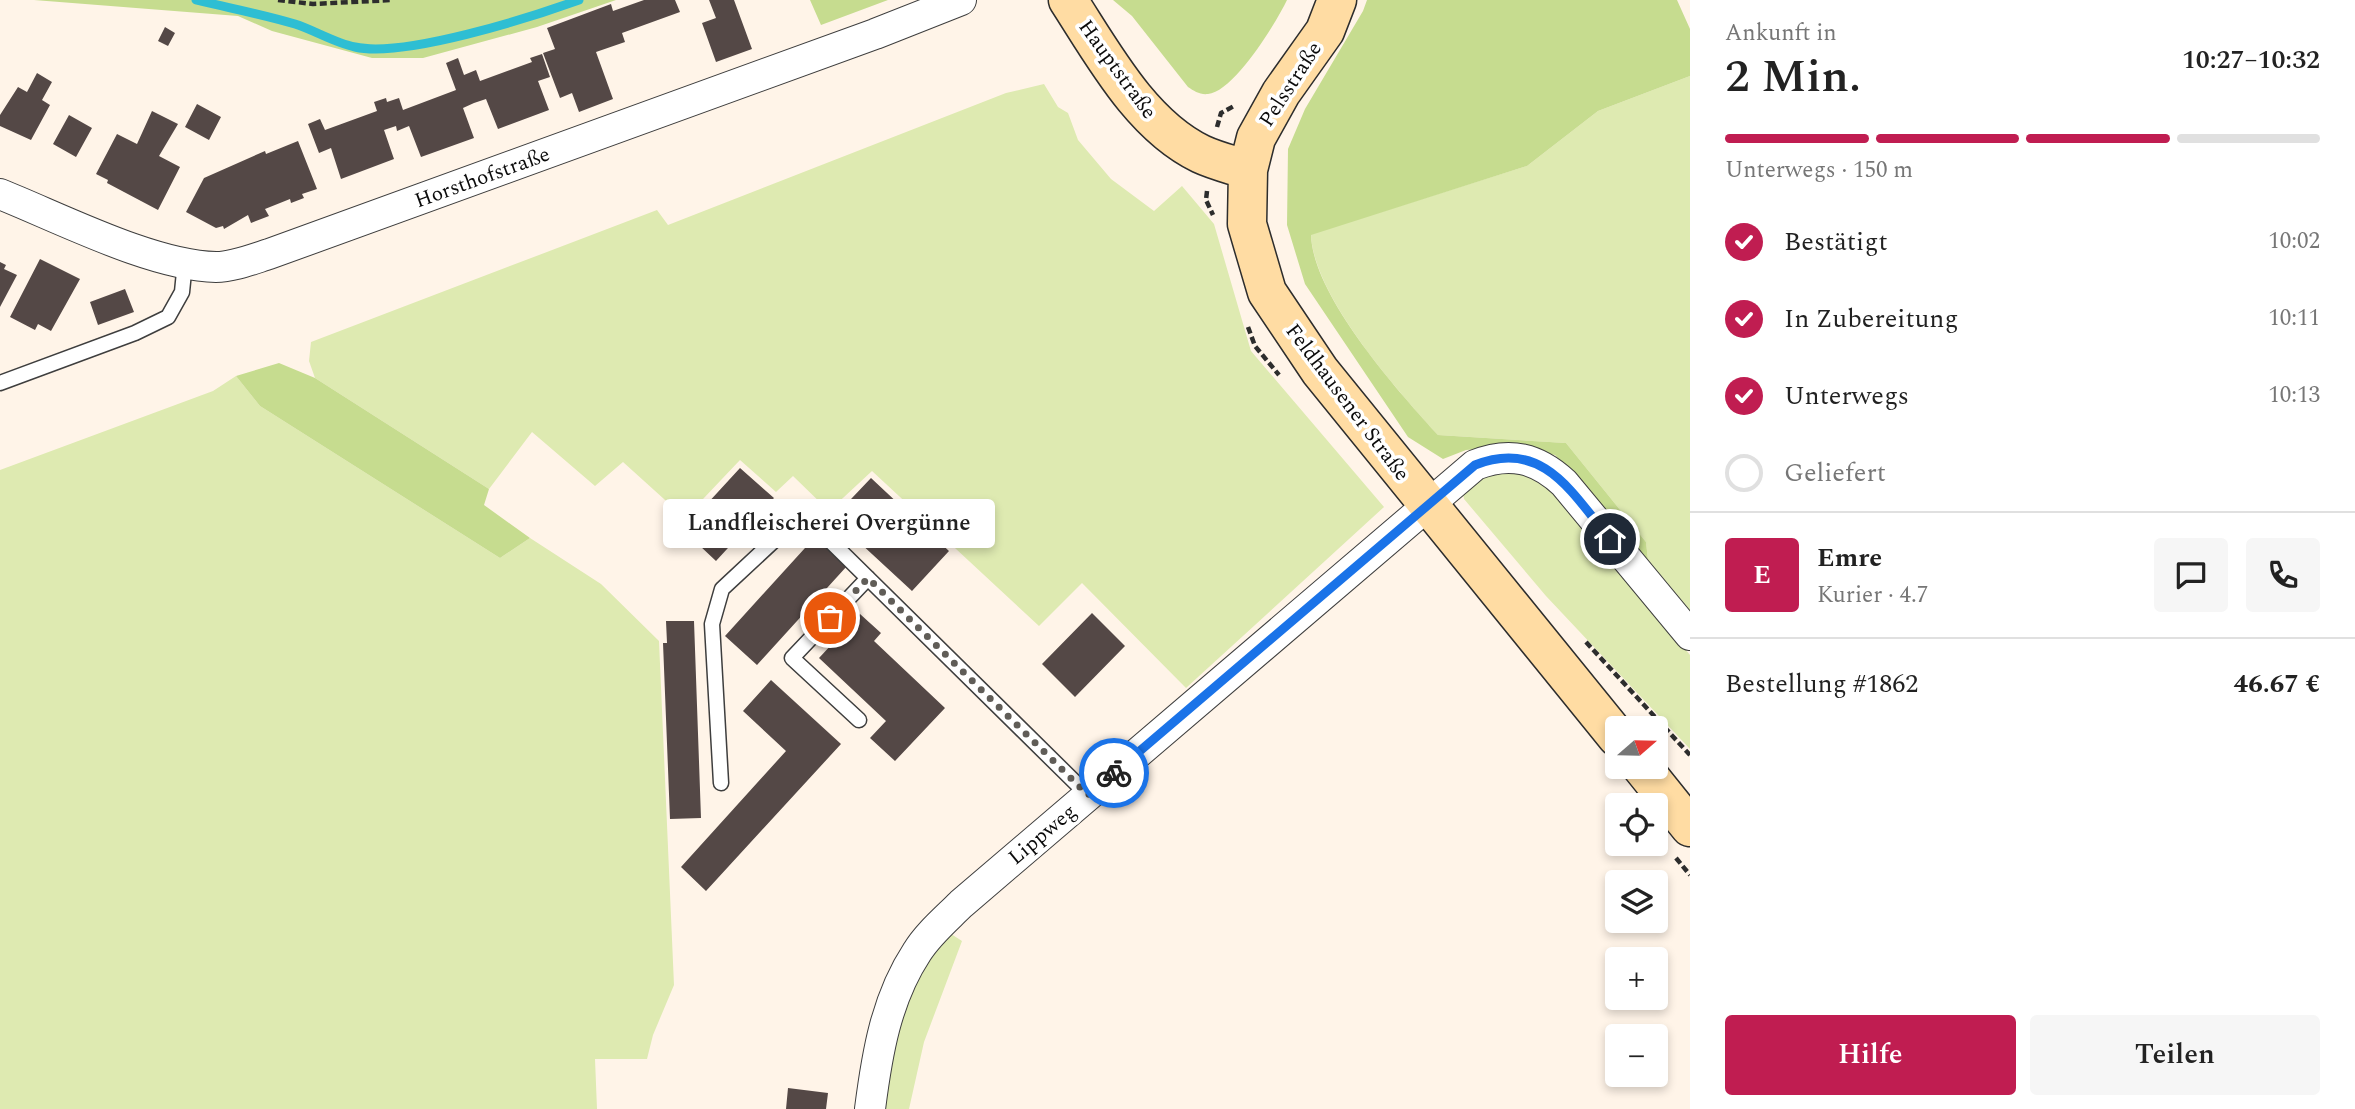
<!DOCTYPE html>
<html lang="de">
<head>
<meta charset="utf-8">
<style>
  :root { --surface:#fff; --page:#f6f6f6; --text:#222; --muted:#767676; --line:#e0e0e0; --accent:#c01d51 }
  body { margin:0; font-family:Spectral,serif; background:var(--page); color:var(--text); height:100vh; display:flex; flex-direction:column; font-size:26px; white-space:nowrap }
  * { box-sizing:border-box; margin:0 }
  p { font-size:23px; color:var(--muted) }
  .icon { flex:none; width:38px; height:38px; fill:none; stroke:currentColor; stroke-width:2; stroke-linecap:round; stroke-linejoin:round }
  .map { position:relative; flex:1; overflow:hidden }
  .panel { display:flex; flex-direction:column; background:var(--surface); width:665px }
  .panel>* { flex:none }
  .needle { width:46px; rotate:70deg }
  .buttons { position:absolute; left:1605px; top:716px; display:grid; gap:14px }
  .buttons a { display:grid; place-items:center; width:63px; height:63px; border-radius:7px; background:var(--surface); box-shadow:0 4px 10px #0003; font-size:35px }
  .pin { position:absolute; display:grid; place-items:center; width:60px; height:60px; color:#fff; margin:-30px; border:4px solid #fff; border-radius:50%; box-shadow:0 2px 7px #0007 }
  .courier { position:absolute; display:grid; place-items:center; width:70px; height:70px; margin:-35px; border:5px solid #1a73e8; border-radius:50%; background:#fff; color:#222; box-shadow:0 2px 9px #0007 }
  .bubble { position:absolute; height:49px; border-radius:7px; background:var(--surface); box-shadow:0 4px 10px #0003; font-size:23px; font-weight:600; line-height:49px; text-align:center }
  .headline em { font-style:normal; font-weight:600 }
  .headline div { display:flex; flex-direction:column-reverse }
  .headline { display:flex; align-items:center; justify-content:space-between; height:119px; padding:0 35px }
  h1 { font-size:46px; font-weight:600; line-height:52px }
  .bar { display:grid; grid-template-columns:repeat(4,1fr); gap:10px 7px; align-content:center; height:84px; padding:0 35px }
  .bar i { height:9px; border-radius:5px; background:var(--line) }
  .bar .on { background:var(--accent) }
  .bar p { grid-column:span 4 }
  .line { display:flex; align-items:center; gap:18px; padding:0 35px; border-top:2px solid var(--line) }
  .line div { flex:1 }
  .round { display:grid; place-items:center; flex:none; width:74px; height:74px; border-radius:7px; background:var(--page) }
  ol { padding:0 35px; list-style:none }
  li { display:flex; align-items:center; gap:21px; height:77px }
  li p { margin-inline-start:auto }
  li .icon { padding:7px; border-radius:50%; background:var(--accent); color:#fff; stroke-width:4 }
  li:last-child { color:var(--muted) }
  li i { width:38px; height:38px; border:4px solid var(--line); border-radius:50% }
  .primary-button { display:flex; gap:14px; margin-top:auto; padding:14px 35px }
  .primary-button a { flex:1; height:80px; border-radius:7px; background:var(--accent); color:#fff; font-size:28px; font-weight:600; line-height:80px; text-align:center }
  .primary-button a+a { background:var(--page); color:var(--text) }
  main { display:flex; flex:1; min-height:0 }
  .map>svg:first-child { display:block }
  .green { fill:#deeab1 }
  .forest { fill:#c6dc8f }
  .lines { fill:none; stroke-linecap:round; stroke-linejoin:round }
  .stream { stroke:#2ebed3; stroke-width:9 }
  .building { fill:#544846 }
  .lane-casing { stroke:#3e3e3e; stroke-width:17 }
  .street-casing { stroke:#3e3e3e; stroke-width:32 }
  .secondary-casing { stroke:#2d2d2d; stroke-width:41 }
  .path { stroke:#2d2d2d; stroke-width:4.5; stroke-dasharray:7 3.5; stroke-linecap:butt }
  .lane { stroke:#fff; stroke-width:14 }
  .street { stroke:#fff; stroke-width:30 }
  .secondary { stroke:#ffdca3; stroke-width:38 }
  .done { stroke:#605d58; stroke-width:7; stroke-dasharray:0 12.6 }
  .route { stroke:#1a73e8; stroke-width:9 }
  .labels { text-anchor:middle; stroke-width:7; stroke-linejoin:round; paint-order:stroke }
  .street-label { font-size:21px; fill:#0b0b0b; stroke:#fff }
</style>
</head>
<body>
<main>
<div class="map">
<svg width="1690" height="1109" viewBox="0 0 1690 1109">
  <rect width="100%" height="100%" fill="#fff4e8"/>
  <path class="green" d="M1690 76V611L1648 560 1646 542 1566 443 1438 435C1397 390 1313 296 1311 234L1527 166 1598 111Z
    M1044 84 1058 107 1068 113 1078 140 1111 179 1154 211 1182 186 1214 224 1251 351 1384 507 1186 688 1082 583 1039 626 872 471 829 511 793 476 776 492 740 460 685 518 623 462 595 486 532 432 489 489 315 378 309 361 311 342 657 210 668 225 1006 93Z
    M236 376 260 406 500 558 530 538 601 584 659 641 674 985 653 1035 647 1059H595L597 1109H0V470L213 391Z
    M1528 472 1558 495 1690 655V749L1546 596 1464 499 1463 493C1483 473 1501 473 1528 472Z
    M948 932 962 941 924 1042 909 1109H882L892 1043 914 981Z"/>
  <path class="forest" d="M34 0H616L537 27 423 58H372L272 31 238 16Z
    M810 0H888L821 25Z
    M1113 0H1287C1276 23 1234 92 1208 94 1200 95 1194 91 1188 87L1132 16Z
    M1367 0H1677L1690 29V76L1598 111 1527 166 1311 235C1313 296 1397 390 1438 435L1566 443 1646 542 1648 560 1555 455 1504 447 1466 450 1443 459 1408 437 1305 284 1287 225 1288 149 1305 109 1363 11Z
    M279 363 315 378 489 489 484 505 530 538 500 558 260 406 236 376Z"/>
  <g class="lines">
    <path class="stream" d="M196 0C229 8 262 14 295 24 314 30 335 43 355 47 404 58 529 18 579 0"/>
  </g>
  <path class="building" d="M644 0H675L680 12 622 33 625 42 596 52 613 99 579 112 572 93 560 98 543 53 555 49 547 28 611 4 613 11Z
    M709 0H734L752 49 716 62 702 23 716 18Z
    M165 27 175 33 168 46 158 41Z
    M542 54 550 77 538 81 549 110 498 129 486 99 474 103 463 108 474 138 421 157 409 126 397 131 396 126 384 130 394 159 341 179 331 148 319 153 308 124 320 119 325 130 377 111 374 102 386 98 387 102 399 98 403 110 456 90 446 63 458 58 464 75 476 70 480 81 532 62 530 58Z
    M37 73 52 82 42 100 50 105 31 140 0 126V115L18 87 27 92Z
    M197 104 221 117 209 140 185 127Z
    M152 111 178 124 159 156 180 167 158 210 107 183 108 180 96 174 117 134 137 144Z
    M69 115 92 128 76 157 53 144Z
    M298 141 317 189 302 194 304 198 291 203 290 199 265 209 269 216 251 223 248 215 224 229 223 226 216 228 186 212 204 178 265 151 266 154Z
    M40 259 80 279 51 331 38 324 35 330 10 317Z
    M0 262 6 265 4 269 17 275 0 307Z
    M125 289 134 312 98 325 90 302Z
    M740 468 774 498 716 561 683 530Z
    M871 478 949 551 912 591 833 518Z
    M815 537 847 566 757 665 725 636Z
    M1092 613 1125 646 1075 697 1042 664Z
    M860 614 881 633 874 641 945 708 895 761 870 738 886 721 819 658Z
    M666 621H694L701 818 670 819 663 643H667Z
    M771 680 841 744 706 891 681 867 786 751 743 711Z
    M788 1088 828 1093 826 1109H786Z"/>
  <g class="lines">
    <defs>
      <path id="lane" d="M0 383 135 333 168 317 182 292 185 262
        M859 720 792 658 868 578
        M721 783 712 624 722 589 794 522 812 523 1088 795"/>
      <path id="street" d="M0 194C60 218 153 266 216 267 233 267 253 259 269 254L875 34 961 0
        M870 1109C877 1054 886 999 917 952 928 934 946 919 961 904L1475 465C1510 451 1537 458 1564 483L1690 635"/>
      <path id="secondary" d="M1068 0C1103 54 1141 125 1201 154 1216 161 1233 165 1248 170
        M1337 0 1325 31 1281 93 1256 138 1248 170 1247 224 1267 292 1320 371 1617 737
        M1641 766 1690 827"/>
    </defs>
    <use href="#lane" class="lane-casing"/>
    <use href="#street" class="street-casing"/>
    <use href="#secondary" class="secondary-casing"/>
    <path class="path" d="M278 0 313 4 392 0
      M1217 127 1221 113 1234 106
      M1207 191 1206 200 1213 215
      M1248 327 1255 346 1279 375
      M1586 642 1690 755
      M1676 858 1690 875"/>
    <use href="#lane" class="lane"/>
    <use href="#street" class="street"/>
    <use href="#secondary" class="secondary"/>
  </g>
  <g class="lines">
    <path class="done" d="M830 618 868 578 1088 795 1114 773"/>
    <path class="route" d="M1114 773 1475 465C1543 438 1572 493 1610 539"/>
  </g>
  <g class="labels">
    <g class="street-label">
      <text transform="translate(1118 69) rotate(54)" y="7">Hauptstraße</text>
      <text transform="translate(1290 84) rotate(-57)" y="7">Pelsstraße</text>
      <text transform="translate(482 177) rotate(-20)" y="7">Horsthofstraße</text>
      <text transform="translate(1348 402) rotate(53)" y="7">Feldhausener Straße</text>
      <text transform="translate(1042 834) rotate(-40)" y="7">Lippweg</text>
    </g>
  </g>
</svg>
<div class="buttons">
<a><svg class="needle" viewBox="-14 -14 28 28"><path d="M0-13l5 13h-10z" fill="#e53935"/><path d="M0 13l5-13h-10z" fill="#767676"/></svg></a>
<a><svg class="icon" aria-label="locate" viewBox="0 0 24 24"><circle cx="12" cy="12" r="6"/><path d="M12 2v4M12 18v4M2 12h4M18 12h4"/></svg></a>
<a><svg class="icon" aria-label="layers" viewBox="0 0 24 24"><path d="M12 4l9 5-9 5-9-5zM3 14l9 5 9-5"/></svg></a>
<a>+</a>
<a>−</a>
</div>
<div class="pin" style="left:830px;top:618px;background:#ea580c"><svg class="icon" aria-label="bag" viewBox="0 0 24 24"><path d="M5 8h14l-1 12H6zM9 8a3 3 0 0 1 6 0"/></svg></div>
<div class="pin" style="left:1610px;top:539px;background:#1f2937"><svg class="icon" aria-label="home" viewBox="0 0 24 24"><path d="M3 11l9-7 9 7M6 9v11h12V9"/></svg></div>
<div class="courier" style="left:1114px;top:773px"><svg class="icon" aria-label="bike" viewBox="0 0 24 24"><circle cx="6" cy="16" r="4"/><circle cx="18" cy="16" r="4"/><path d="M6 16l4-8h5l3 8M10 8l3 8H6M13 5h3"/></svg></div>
<div class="bubble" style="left:663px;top:499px;width:332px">Landfleischerei Overgünne</div>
</div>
<section class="panel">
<div class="headline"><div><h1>2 Min.</h1><p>Ankunft in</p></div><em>10:27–10:32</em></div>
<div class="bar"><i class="on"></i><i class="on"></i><i class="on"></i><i></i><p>Unterwegs · 150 m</p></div>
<ol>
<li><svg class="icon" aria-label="check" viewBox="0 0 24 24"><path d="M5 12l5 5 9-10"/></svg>Bestätigt<p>10:02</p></li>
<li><svg class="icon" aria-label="check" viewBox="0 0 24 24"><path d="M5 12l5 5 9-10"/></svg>In Zubereitung<p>10:11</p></li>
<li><svg class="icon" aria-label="check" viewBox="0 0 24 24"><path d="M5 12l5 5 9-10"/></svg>Unterwegs<p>10:13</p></li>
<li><i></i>Geliefert</li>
</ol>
<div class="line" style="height:126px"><b class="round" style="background:var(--accent);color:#fff">E</b><div><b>Emre</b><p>Kurier · 4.7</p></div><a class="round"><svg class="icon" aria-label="chat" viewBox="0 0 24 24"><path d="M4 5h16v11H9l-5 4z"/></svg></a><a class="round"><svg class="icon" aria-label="phone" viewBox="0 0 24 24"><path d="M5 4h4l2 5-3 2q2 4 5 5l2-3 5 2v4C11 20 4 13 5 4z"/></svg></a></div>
<div class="line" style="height:91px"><div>Bestellung #1862</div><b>46.67 €</b></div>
<div class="primary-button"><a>Hilfe</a><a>Teilen</a></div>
</section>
</main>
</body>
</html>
